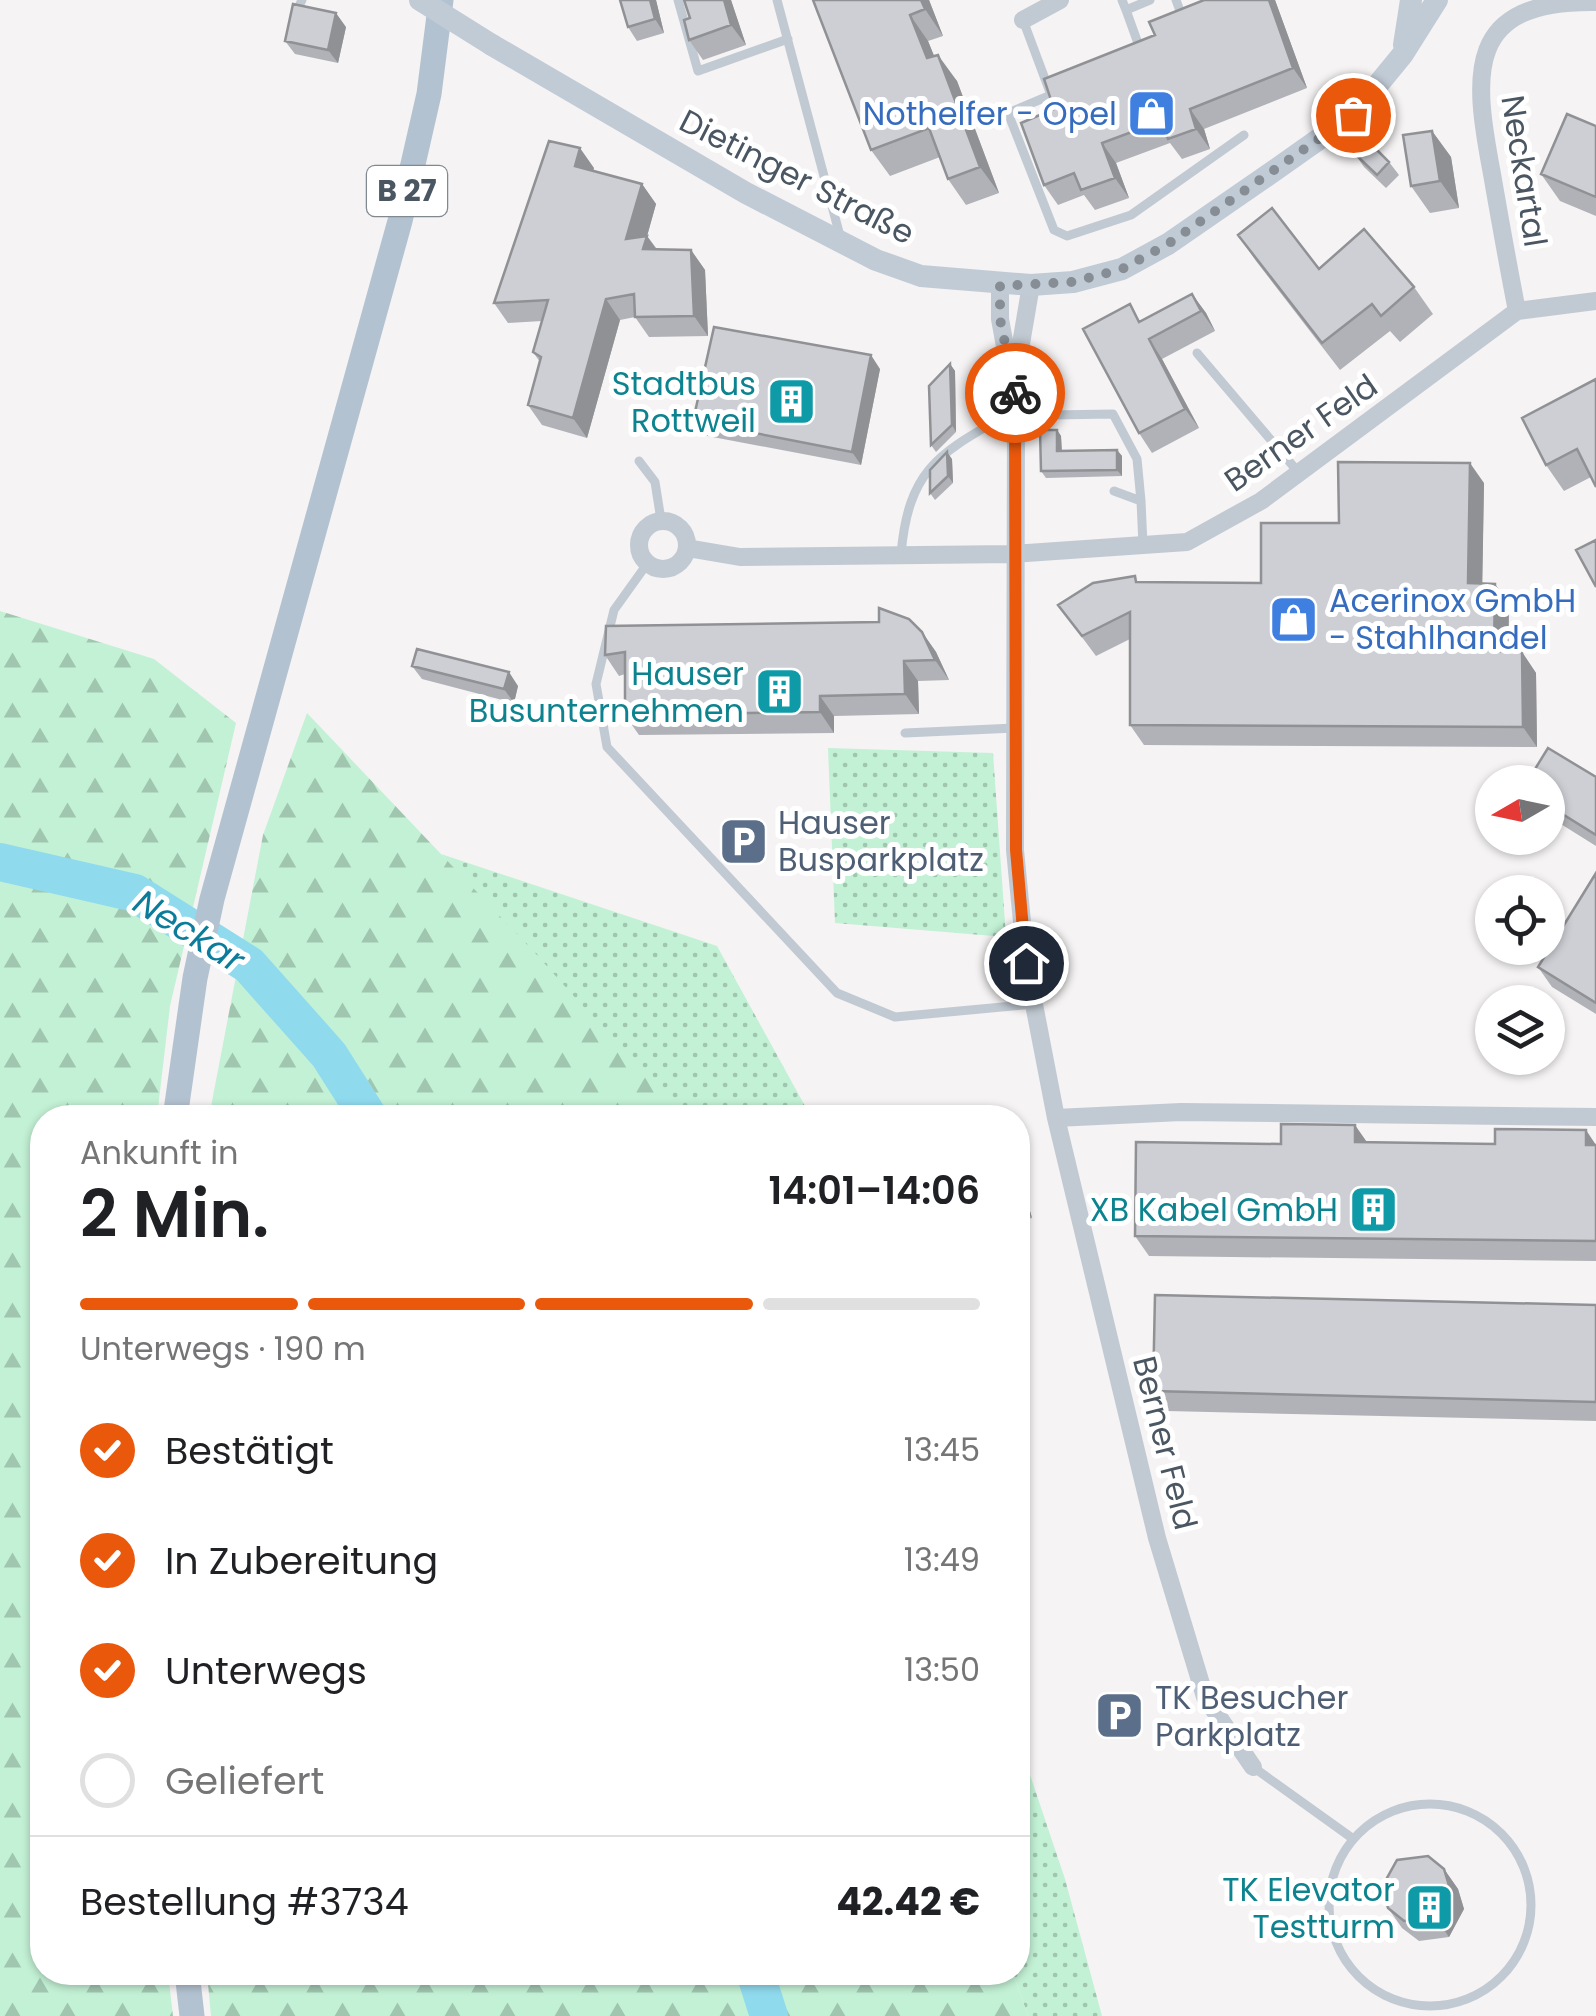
<!DOCTYPE html>
<html lang="de">
<head>
<meta charset="utf-8">
<style>
  :root { --surface:#fff; --page:#f2f2f2; --text:#202124; --muted:#757577; --line:#e0e0e0; --accent:#ea580c }
  body { margin:0; font-family:Poppins,sans-serif; background:var(--page); color:var(--text); height:100vh; display:flex; flex-direction:column; font-size:38px; white-space:nowrap }
  * { box-sizing:border-box; margin:0 }
  p { font-size:32px; color:var(--muted) }
  .icon { flex:none; width:55px; height:55px; fill:none; stroke:currentColor; stroke-width:2; stroke-linecap:round; stroke-linejoin:round }
  .map { position:relative; flex:1; overflow:hidden }
  .drawer { position:absolute; left:30px; top:1105px; width:1000px; height:880px; display:flex; flex-direction:column; background:var(--surface); border-radius:40px; box-shadow:0 2px 8px #0004 }
  .drawer>* { flex:none }
  .needle { width:65px; rotate:261deg }
  .tools { position:absolute; left:1475px; top:765px; display:grid; gap:20px }
  .tools a { display:grid; place-items:center; width:90px; height:90px; border-radius:50%; background:var(--surface); box-shadow:0 2px 8px #0004; font-size:50px }
  .pin { position:absolute; display:grid; place-items:center; width:85px; height:85px; color:#fff; margin:-42px; border:5px solid #fff; border-radius:50%; box-shadow:0 2px 10px #0007 }
  .courier { position:absolute; display:grid; place-items:center; width:100px; height:100px; margin:-50px; border:8px solid #ea580c; border-radius:50%; background:#fff; color:#222; box-shadow:0 2px 12px #0007 }
  .headline em { font-style:normal; font-weight:600 }
  .headline div { display:flex; flex-direction:column-reverse }
  .headline { display:flex; align-items:center; justify-content:space-between; height:170px; padding:0 50px }
  h1 { font-size:65px; font-weight:600; line-height:75px }
  .bar { display:grid; grid-template-columns:repeat(4,1fr); gap:15px 10px; align-content:center; height:120px; padding:0 50px }
  .bar i { height:12px; border-radius:8px; background:var(--line) }
  .bar .selected { background:var(--accent) }
  .bar p { grid-column:span 4 }
  .line { display:flex; align-items:center; gap:25px; padding:0 50px; border-top:2px solid var(--line) }
  .line div { flex:1 }
  ol { padding:0 50px; list-style:none }
  li { display:flex; align-items:center; gap:30px; height:110px }
  li p { margin-inline-start:auto }
  li .icon { padding:10px; border-radius:50%; background:var(--accent); color:#fff; stroke-width:4 }
  li:last-child { color:var(--muted) }
  li i { width:55px; height:55px; border:5px solid var(--line); border-radius:50% }
  .map>svg:first-child { display:block }
  .grass { fill:url(#grass-dots) }
  .forest { fill:url(#forest-firs) }
  .lines { fill:none; stroke-linecap:round; stroke-linejoin:round }
  .river { stroke:#90daee; stroke-width:38 }
  .lane { stroke:#c1cad2; stroke-width:9 }
  .street { stroke:#c1cad2; stroke-width:18 }
  .secondary { stroke:#c1cbd6; stroke-width:22 }
  .primary { stroke:#b3c2d1; stroke-width:25 }
  .secondary-bridge { stroke:#c1cbd6; stroke-width:22 }
  .wall { fill:#b0b2b7 }
  .shaded-wall { fill:#909195 }
  .building { fill:#cdcfd5; stroke:#909195; stroke-width:2.5 }
  .done { stroke:#868d94; stroke-width:10; stroke-dasharray:0 18 }
  .route { stroke:#ea580c; stroke-width:12 }
  .labels { text-anchor:middle; stroke-width:10; stroke-linejoin:round; paint-order:stroke }
  .shield { fill:#fff; stroke:#808990; stroke-width:2.5 }
  .shield-label { font-size:30px; font-weight:bold; fill:#4a5661 }
  .shop-label { font-size:32px; fill:#366cbe; stroke:#fff; text-anchor:end }
  .street-label { font-size:32px; fill:#4a5661; stroke:#fff }
  .culture-label { font-size:32px; fill:#0d838f; stroke:#fff; text-anchor:end }
  .service-label { font-size:32px; fill:#4e5e75; stroke:#fff; text-anchor:start }
  .water-label { font-size:35px; font-style:italic; fill:#0c7c9b; stroke:#fff }
</style>
</head>
<body>
<div class="map">
<svg width="1596" height="2016" viewBox="0 0 1596 2016">
  <defs>
    <pattern id="grass-dots" width="8" height="8" patternUnits="userSpaceOnUse" patternTransform="scale(2.5)"><rect width="8" height="8" fill="#c3f1d5"/><path d="M2 2h.1M6 6h.1" fill="none" stroke="#a0c6b0" stroke-width="1.8" stroke-linecap="round"/></pattern>
    <pattern id="forest-firs" width="22" height="20" patternUnits="userSpaceOnUse" patternTransform="scale(2.5)"><rect width="22" height="20" fill="#c3f1d5"/><path d="M5 1l3.5 6h-7zM16 11l3.5 6h-7z" fill="#a0c6b0"/></pattern>
  </defs>
  <rect width="100%" height="100%" fill="#f5f3f3"/>
  <path class="grass" d="M828 748 993 753 1006 937 835 923Z
    M441 854 717 946 811 1117H681Z
    M1018 1739 1065 1879 1102 2016H1028L1013 1973 1018 1972Z"/>
  <path class="forest" d="M0 611 154 659 236 723 170 1006 157 1117 42 1118V1972L168 1973 173 2016H0Z
    M307 713 536 954 682 1117H209L263 835Z
    M207 1973H1013L1028 2016H211Z"/>
  <g class="lines">
    <path class="river" d="M0 862 135 893 249 965 329 1055 369 1118
      M755 1972 769 2016"/>
    <path class="lane" d="M678 0 698 71 788 39
      M777 0 840 236
      M1122 0 1126 10 1150 0
      M1176 0 1183 19
      M300 4 302 0
      M1126 10 1139 46 1133 49
      M1023 20 1051 95 1008 113 1054 230 1067 236 1131 215 1244 135
      M1197 353 1299 473
      M1016 406 1046 408 1052 415 1113 414 1137 459 1141 501
      M639 461 655 482 661 520
      M1114 491 1141 501 1143 545
      M901 554C909 464 943 452 1015 410
      M647 564 614 610 596 684 607 747 837 993 895 1017 1034 1004
      M905 733 1015 728
      M1253 1767 1352 1838
      M1329 1905a101 101 0 1 1 202 0a101 101 0 1 1-202 0Z"/>
    <path class="street" d="M1023 20 1060 0
      M1000 286V319L1016 406 1015 850 1026 963 1056 1118 1157 1538 1205 1697 1253 1767
      M1517 311C1508 265 1500 220 1492 174 1473 74 1464 0 1596 2
      M1016 373 1031 285
      M639 545a24 24 0 1 1 48 0a24 24 0 1 1-48 0Z
      M687 548 740 557 1012 554 1187 542 1261 501 1517 311 1596 301
      M1056 1118 1181 1112 1596 1117"/>
    <path class="secondary" d="M492 45 746 193 876 260 921 276 1031 285 1073 282 1122 269 1168 244 1278 168 1353 115 1403 54 1437 0
      M1404 45 1411 0"/>
    <path class="primary" d="M175 1118 195 978 212 899 400 221 429 94 441 0
      M187 1972 192 2016"/>
    <path class="secondary-bridge" d="M420 0 492 45"/>
  </g>
  <path class="wall" d="M656 0 664 33 637 41 628 27Z
    M684 0H731L746 45 703 60 689 40 690 18Z
    M813 0H929L943 36 928 41 934 56 957 81 999 193 966 205 948 179 940 157 890 176 871 150Z
    M1275 0 1307 88 1204 129 1210 149 1182 159 1170 143 1116 163 1129 198 1095 210 1084 195 1058 205 1044 185 1054 109Z
    M346 27 338 63 295 54 285 41Z
    M1596 126V216L1560 201 1541 174Z
    M1432 131 1451 157 1459 208 1430 213 1411 186Z
    M1355 154 1389 162 1399 175 1386 188 1364 167Z
    M594 168 593 171 642 184 656 204 647 236 657 249 691 250 705 270 708 336 649 337 635 317 620 320 587 438 542 425 528 405 540 362 533 352 542 321 508 323 494 303Z
    M1238 235 1319 269 1414 287 1433 314 1400 342 1390 331 1340 370 1256 261Z
    M1192 294 1206 313 1215 331 1162 359 1199 428 1152 453 1139 433 1142 321Z
    M950 364 955 371 956 432 936 452 931 445Z
    M880 369 861 465 702 435 693 421Z
    M1596 379 1591 477 1564 491 1546 465Z
    M1057 430 1061 436 1062 451 1117 450 1122 456V476L1046 478 1041 471Z
    M952 459 953 483 935 500 930 493Z
    M1484 483 1482 584H1495L1509 604 1508 652H1522L1536 673 1537 747 1144 745 1130 725V639L1096 656 1058 605 1139 582 1261 583 1339 523Z
    M606 626 922 632 936 652 949 680 918 681 919 714 834 716V733L639 735 625 715V674L619 676 605 655Z
    M412 666 518 686 514 703 422 679Z
    M1596 777V846L1548 816V782Z
    M1596 873V1014L1552 987 1538 967Z
    M1367 1143 1596 1145V1261L1149 1256 1135 1236 1281 1144Z
    M1018 1175 1021 1180 1032 1218 1018 1222Z
    M1596 1305V1421L1167 1411 1153 1391Z
    M1444 1869 1458 1889 1464 1909 1449 1937 1419 1941 1402 1928 1388 1908Z"/>
  <path class="shaded-wall" d="M650 0H656L664 33 655 19Z
    M724 0H731L746 45 731 25Z
    M921 0H929L943 36 925 9Z
    M1269 0H1275L1307 88 1293 68Z
    M336 13 346 27 338 63 328 50Z
    M910 15 928 41 946 85 927 58Z
    M938 55 957 81 999 193 980 167Z
    M1190 109 1204 129 1210 149 1196 129Z
    M1432 131 1451 157 1459 208 1440 181Z
    M1102 143 1116 163 1129 198 1115 178Z
    M580 148 594 168 589 186 575 166Z
    M642 184 656 204 644 247 647 236 661 256 657 269 626 239Z
    M691 250 705 270 708 336 694 316Z
    M1192 294 1206 313 1215 331 1201 311Z
    M606 299 620 320 587 438 573 418Z
    M1149 339 1162 359 1199 428 1185 409Z
    M871 355 880 369 861 465 852 452Z
    M950 364 955 371 956 432 952 425Z
    M1057 430 1061 436 1062 457 1057 451Z
    M1117 450 1122 456V476L1117 470Z
    M947 452 952 459 953 483 948 476Z
    M1470 463 1484 483 1482 603 1468 583Z
    M1495 584 1509 604 1508 671 1494 651Z
    M922 632 936 652 949 680 935 660Z
    M1522 652 1536 673 1537 747 1523 727Z
    M904 661 918 681 919 714 905 694Z
    M509 672 518 686 514 703 504 689Z
    M820 696 834 716V733L820 712Z
    M1355 1125 1369 1145 1355 1142Z
    M1586 1130 1596 1145V1159L1586 1145Z
    M1018 1175 1021 1180 1032 1218 1018 1198Z
    M1444 1869 1458 1889 1464 1909 1449 1937 1435 1917Z"/>
  <path class="building" d="M620 0H650L655 19 628 27Z
    M684 0H724L731 25 689 40 684 20 690 18Z
    M813 0H921L925 9 910 15 927 58 938 55 980 167 948 179 929 128 871 150Z
    M1204 0H1269L1293 68 1190 109 1196 129 1168 139 1161 121 1102 143 1115 178 1081 190 1074 173 1044 185 1021 123 1054 109 1044 79 1155 35 1149 22Z
    M293 4 336 13 328 50 285 41Z
    M1567 114 1596 126V197L1541 174Z
    M1432 131 1440 181 1411 186 1403 135Z
    M549 141 580 148 575 166 642 184 626 239 647 236 643 249 691 250 694 316 635 317 634 294 606 299 573 418 528 405 541 357 533 352 548 300 494 303Z
    M1368 141 1389 162 1377 175 1355 154Z
    M1272 208 1319 269 1364 229 1414 287 1381 316 1372 304 1322 343 1238 235Z
    M1192 294 1201 311 1149 339 1185 409 1139 433 1083 329 1130 304 1139 322Z
    M714 327 871 355 852 452 693 421Z
    M950 364 952 425 931 445 929 386Z
    M1596 379V487L1577 449 1546 465 1522 418Z
    M1040 430H1057V451L1117 450V470L1041 471Z
    M947 452 948 476 930 493V470Z
    M1338 462 1470 463 1468 583 1495 584 1494 651 1522 652 1523 727 1130 725V612L1082 636 1058 605 1093 583 1135 576 1136 582 1261 583V523H1339Z
    M1596 540V587L1576 550Z
    M879 608 909 619 922 632 935 660 904 661 905 694 820 696V712L625 715V652L605 655 606 626 879 622Z
    M417 649 509 672 504 689 412 666Z
    M1548 748 1596 777V835L1548 805V782H1527Z
    M1596 873V1003L1538 967Z
    M1281 1124 1355 1125V1142L1495 1144V1129L1586 1130V1145H1596V1241L1135 1236 1136 1142 1281 1144Z
    M1155 1295 1596 1305V1402L1153 1391Z
    M1428 1856 1444 1869 1450 1889 1435 1917 1404 1921 1388 1908 1382 1887 1397 1860Z"/>
  <g class="lines">
    <path class="done" d="M1015 393 1000 319V286L1073 282 1122 269 1168 244 1353 115"/>
    <path class="route" d="M1015 393 1016 850 1026 963"/>
  </g>
  <defs>
    <symbol id="shop-square" viewBox="-11 -11 22 22"><rect x="-9" y="-9" width="18" height="18" rx="4" fill="#3f7fe0" stroke="#fff"/><path d="M-5-2.5h2.3a2.7 3.5 0 0 1 5.4 0H5L5.5 6h-11ZM-1.5-2.5h3a1.5 2.3 0 0 0-3 0Z" fill="#fff"/></symbol>
    <symbol id="building-square" viewBox="-11 -11 22 22"><rect x="-9" y="-9" width="18" height="18" rx="4" fill="#0f9aa8" stroke="#fff"/><path d="M-4-6H4V6H1V3H-1V6H-4ZM-2.5-4.3h1.7v1.8h-1.7ZM.8-4.3h1.7v1.8H.8ZM-2.5-1h1.7V.8h-1.7ZM.8-1h1.7V.8H.8Z" fill="#fff"/></symbol>
    <symbol id="parking-square" viewBox="-11 -11 22 22"><rect x="-9" y="-9" width="18" height="18" rx="4" fill="#5c6f8a" stroke="#fff"/><path d="M-3.5-5.5H1a3.5 3.5 0 0 1 0 7H-1V5.5H-3.5ZM-1-3.4V-.6H.8a1.4 1.4 0 0 0 0-2.8Z" fill="#fff"/></symbol>
  </defs>
  <g fill-rule="evenodd">
    <use href="#shop-square" x="1124" y="86" width="55" height="55"/>
    <use href="#building-square" x="764" y="374" width="55" height="55"/>
    <use href="#shop-square" x="1266" y="592" width="55" height="55"/>
    <use href="#building-square" x="752" y="664" width="55" height="55"/>
    <use href="#parking-square" x="716" y="814" width="55" height="55"/>
    <use href="#building-square" x="1346" y="1182" width="55" height="55"/>
    <use href="#parking-square" x="1092" y="1688" width="55" height="55"/>
    <use href="#building-square" x="1402" y="1880" width="55" height="55"/>
  </g>
  <g class="labels">
    <rect class="shield" x="367" y="166" width="80" height="50" rx="8"/>
    <g class="shield-label">
      <text x="407" y="201">B 27</text>
    </g>
    <g class="shop-label">
      <text x="1117" y="125">Nothelfer - Opel</text>
      <text x="1329" y="612" text-anchor="start">Acerinox GmbH<tspan x="1329" dy="37">- Stahlhandel</tspan></text>
    </g>
    <g class="street-label">
      <text transform="translate(1524 171) rotate(81)" y="11">Neckartal</text>
      <text transform="translate(797 177) rotate(27)" y="11">Dietinger Straße</text>
      <text transform="translate(1301 433) rotate(-35)" y="11">Berner Feld</text>
      <text transform="translate(1165 1443) rotate(76)" y="11">Berner Feld</text>
    </g>
    <g class="culture-label">
      <text x="756" y="395">Stadtbus<tspan x="756" dy="37">Rottweil</tspan></text>
      <text x="744" y="685">Hauser<tspan x="744" dy="37">Busunternehmen</tspan></text>
      <text x="1338" y="1221">XB Kabel GmbH</text>
      <text x="1395" y="1901">TK Elevator<tspan x="1395" dy="37">Testturm</tspan></text>
    </g>
    <g class="service-label">
      <text x="778" y="834">Hauser<tspan x="778" dy="37">Busparkplatz</tspan></text>
      <text x="1155" y="1709">TK Besucher<tspan x="1155" dy="37">Parkplatz</tspan></text>
    </g>
    <g class="water-label">
      <text transform="translate(189 931) rotate(32)" y="12">Neckar</text>
    </g>
  </g>
</svg>
<div class="tools">
<a><svg class="needle" viewBox="-14 -14 28 28"><path d="M0-13l5 13h-10z" fill="#e53935"/><path d="M0 13l5-13h-10z" fill="#757577"/></svg></a>
<a><svg class="icon" aria-label="locate" viewBox="0 0 24 24"><circle cx="12" cy="12" r="6"/><path d="M12 2v4M12 18v4M2 12h4M18 12h4"/></svg></a>
<a><svg class="icon" aria-label="layers" viewBox="0 0 24 24"><path d="M12 4l9 5-9 5-9-5zM3 14l9 5 9-5"/></svg></a>
</div>
<div class="pin" style="left:1353px;top:115px;background:#ea580c"><svg class="icon" aria-label="bag" viewBox="0 0 24 24"><path d="M5 8h14l-1 12H6zM9 8a3 3 0 0 1 6 0"/></svg></div>
<div class="pin" style="left:1026px;top:963px;background:#1f2937"><svg class="icon" aria-label="home" viewBox="0 0 24 24"><path d="M3 11l9-7 9 7M6 9v11h12V9"/></svg></div>
<div class="courier" style="left:1015px;top:393px"><svg class="icon" aria-label="bike" viewBox="0 0 24 24"><circle cx="6" cy="16" r="4"/><circle cx="18" cy="16" r="4"/><path d="M6 16l4-8h5l3 8M10 8l3 8H6M13 5h3"/></svg></div>
<section class="drawer">
<div class="headline"><div><h1>2 Min.</h1><p>Ankunft in</p></div><em>14:01–14:06</em></div>
<div class="bar"><i class="selected"></i><i class="selected"></i><i class="selected"></i><i></i><p>Unterwegs · 190 m</p></div>
<ol>
<li><svg class="icon" aria-label="check" viewBox="0 0 24 24"><path d="M5 12l5 5 9-10"/></svg>Bestätigt<p>13:45</p></li>
<li><svg class="icon" aria-label="check" viewBox="0 0 24 24"><path d="M5 12l5 5 9-10"/></svg>In Zubereitung<p>13:49</p></li>
<li><svg class="icon" aria-label="check" viewBox="0 0 24 24"><path d="M5 12l5 5 9-10"/></svg>Unterwegs<p>13:50</p></li>
<li><i></i>Geliefert</li>
</ol>
<div class="line" style="height:130px"><div>Bestellung #3734</div><b>42.42 €</b></div>
</section>
</div>
</body>
</html>
